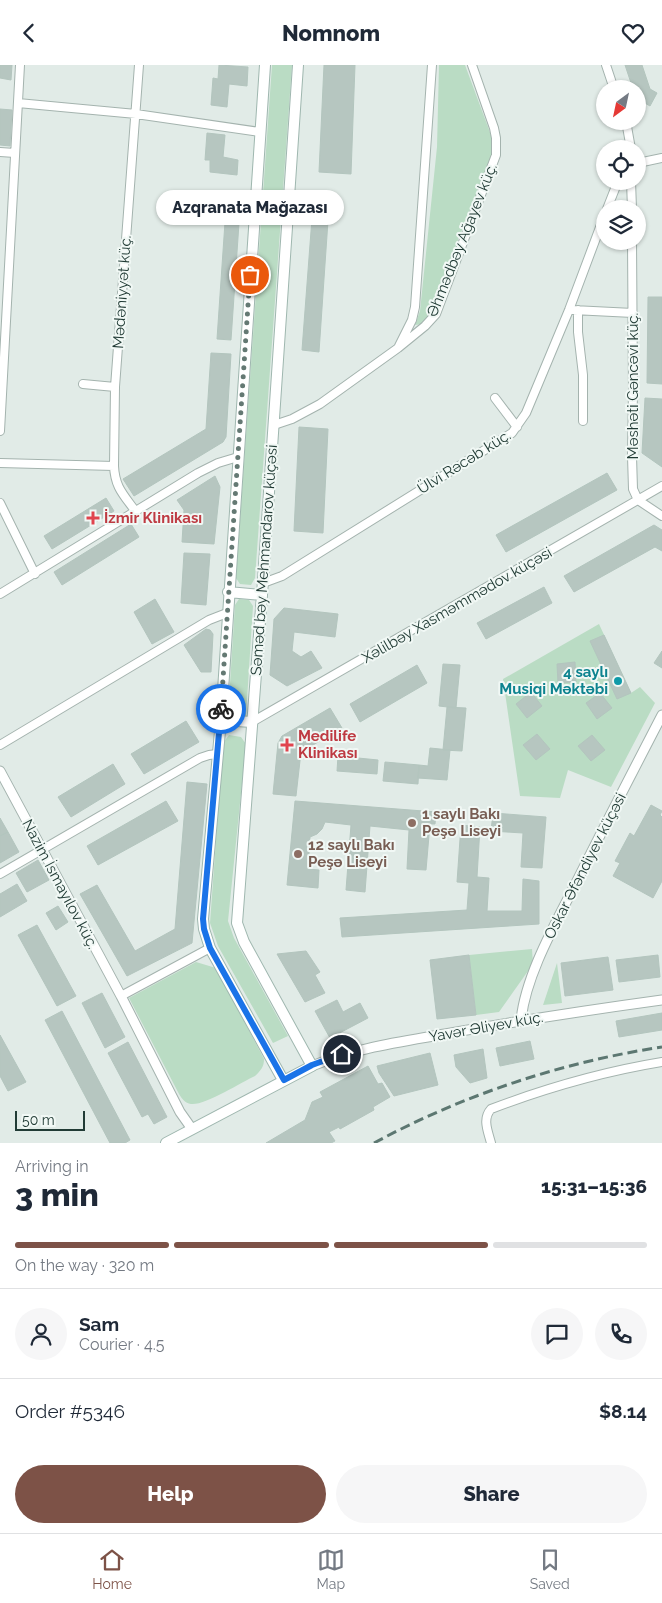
<!DOCTYPE html>
<html lang="en">
<head>
<meta charset="utf-8">
<style>
  :root { --surface:#fff; --page:#f6f6f7; --text:#1f2937; --muted:#747a83; --line:#e0e1e3; --accent:#7d5247 }
  body { margin:0; font-family:Raleway,sans-serif; background:var(--page); color:var(--text); height:100vh; display:flex; flex-direction:column; font-size:19px; white-space:nowrap }
  * { box-sizing:border-box; margin:0 }
  p { font-size:16px; color:var(--muted) }
  .icon { flex:none; width:28px; height:28px; fill:none; stroke:currentColor; stroke-width:2; stroke-linecap:round; stroke-linejoin:round }
  .map { position:relative; height:1078px; overflow:hidden }
  .drawer { display:flex; flex-direction:column; background:var(--surface); flex:1 }
  .drawer>* { flex:none }
  .needle { width:32px; rotate:213deg }
  .buttons { position:absolute; left:596px; top:15px; display:grid; gap:10px }
  .buttons a { display:grid; place-items:center; width:50px; height:50px; border-radius:50%; background:var(--surface); box-shadow:0 1px 4px #0004; font-size:25px }
  .scale { position:absolute; left:15px; bottom:12px; width:70px; box-sizing:border-box; padding-left:5px; border:2px solid #213b35; border-top:0; font-size:14px; line-height:18px; white-space:nowrap; color:#213b35; -webkit-text-stroke:4px #f1f8f5; paint-order:stroke }
  .pin { position:absolute; display:grid; place-items:center; width:42px; height:42px; color:#fff; margin:-21px; border:2px solid #fff; border-radius:50%; box-shadow:0 1px 5px #0007 }
  .courier { position:absolute; display:grid; place-items:center; width:50px; height:50px; margin:-25px; border:4px solid #1a73e8; border-radius:50%; background:#fff; color:#222; box-shadow:0 1px 6px #0007 }
  .bubble { position:absolute; height:35px; border-radius:18px; background:var(--surface); box-shadow:0 1px 4px #0004; font-size:16px; font-weight:800; line-height:35px; text-align:center }
  .head em { font-style:normal; font-weight:800 }
  .head div { display:flex; flex-direction:column-reverse }
  .head { display:flex; align-items:center; justify-content:space-between; height:85px; padding:0 15px }
  h1 { font-size:32px; font-weight:800; line-height:38px }
  .bar { display:grid; grid-template-columns:repeat(4,1fr); gap:8px 5px; align-content:center; height:60px; padding:0 15px }
  .bar i { height:6px; border-radius:4px; background:var(--line) }
  .bar .on { background:var(--accent) }
  .bar p { grid-column:span 4 }
  .line { display:flex; align-items:center; gap:12px; padding:0 15px; border-top:1px solid var(--line) }
  .line div { flex:1 }
  .round { display:grid; place-items:center; flex:none; width:52px; height:52px; border-radius:26px; background:var(--page) }
  .cta { display:flex; gap:10px; margin-top:auto; padding:10px 15px }
  .cta a { flex:1; height:58px; border-radius:30px; background:var(--accent); color:#fff; font-size:20px; font-weight:800; line-height:58px; text-align:center }
  .cta a+a { background:var(--page); color:var(--text) }
  header { display:flex; justify-content:space-between; align-items:center; height:65px; padding:0 15px; background:var(--surface); font-size:22px; font-weight:800 }
  .dock { display:flex; justify-content:space-around; align-items:center; height:70px; border-top:1px solid var(--line); background:var(--surface); font-size:14px; color:var(--muted) }
  .dock a { display:grid; justify-items:center; gap:2px }
  .dock .on { color:var(--accent) }
  .map>svg:first-child { display:block }
  .green { fill:#badcc4 }
  .building { fill:#b6c6c0; stroke:#b3c5be }
  .lines { fill:none; stroke-linecap:round; stroke-linejoin:round }
  .minor-casing { stroke:#a4b3ae; stroke-width:10 }
  .tertiary-casing { stroke:#a4b3ae; stroke-width:11 }
  .secondary-casing { stroke:#9fb7af; stroke-width:12 }
  .minor { stroke:#fff; stroke-width:8 }
  .tertiary { stroke:#fff; stroke-width:9 }
  .secondary { stroke:#fff; stroke-width:10 }
  .rail { stroke:#5c7771; stroke-width:3; stroke-dasharray:10 5; stroke-linecap:butt }
  .done { stroke:#647973; stroke-width:5; stroke-dasharray:0 9 }
  .route { stroke:#1a73e8; stroke-width:6 }
  .health-dot { fill:#e0444e; stroke:#f1f8f5; stroke-width:2 }
  .culture-dot { fill:#0f9aa8; stroke:#f1f8f5; stroke-width:2 }
  .education-dot { fill:#8d6e63; stroke:#f1f8f5; stroke-width:2 }
  .labels { text-anchor:middle; stroke-width:4; stroke-linejoin:round; paint-order:stroke }
  .street-label { font-size:15px; fill:#213b35; stroke:#f1f8f5 }
  .health-label { font-size:15px; font-weight:bold; fill:#be3a42; stroke:#f1f8f5; text-anchor:start }
  .culture-label { font-size:15px; font-weight:bold; fill:#0d838f; stroke:#f1f8f5; text-anchor:end }
  .education-label { font-size:15px; font-weight:bold; fill:#785e54; stroke:#f1f8f5; text-anchor:start }
</style>
</head>
<body>
<header><svg class="icon" aria-label="back" viewBox="0 0 24 24"><path d="M15 5l-7 7 7 7"/></svg>Nomnom<svg class="icon" aria-label="heart" viewBox="0 0 24 24"><path d="M12 20l-8-8c-3-5 5-10 8-4 3-6 11-1 8 4z"/></svg></header>
<div class="map">
<svg width="662" height="1078" viewBox="0 0 662 1078">
  <rect width="100%" height="100%" fill="#e1ebe7"/>
  <path class="green" d="M272 0H292L255 513 251 520 240 519 236 513Z
    M439 0H465L491 70 492 82 491 91 431 244 423 259 415 260 420 246 437 82Z
    M239 534 249 535 253 541 246 651 228 650 235 540Z
    M599 559 631 628 640 622 655 638 611 722 568 705 560 733 520 731 503 614Z
    M229 670 241 672 246 679 228 856 234 873 288 971 273 978 218 881 210 858 223 678Z
    M532 884 533 899 499 947 476 950 469 890Z
    M196 897 216 903 264 994C264 1002 261 1005 255 1011 242 1017 204 1041 191 1039 185 1038 182 1034 179 1029L129 933Z
    M557 898 562 938 543 940Z"/>
  <path class="building" d="M0 0H12L11 15 0 13Z
    M219 0 248 2 247 21 229 19 227 42 211 40 213 13 218 14Z
    M324 0H355L351 109 319 107Z
    M625 0H642L650 24 657 28 650 41 638 34V24H633Z
    M0 44 12 45 10 81 0 80Z
    M207 68 225 70 223 92 238 95 237 110 210 107V95H205Z
    M227 128 241 129 231 275 217 274Z
    M313 140 329 141 319 287 302 285Z
    M648 232H662V319L647 318Z
    M211 288 231 289 226 372 223 377 134 431 123 414 206 364Z
    M645 333 662 334V402L642 388Z
    M299 362 328 364 323 468 294 466Z
    M607 408 617 425 506 487 496 470Z
    M215 411 220 422 214 479 182 477 184 445 177 435Z
    M106 433 114 446 52 484 44 471Z
    M131 459 139 472 62 520 54 507Z
    M654 460 662 465V486L655 482 574 527 564 511Z
    M184 488 210 489 206 540 181 538Z
    M544 522 552 538 486 574 477 558Z
    M155 534 174 567 152 579 134 547Z
    M284 543 338 549 335 572 294 567 292 586 301 592 311 586 322 603 287 621 270 610 274 554Z
    M206 564 210 565 213 569 211 607H201L184 580Z
    M604 570 631 628 617 634 590 576Z
    M662 586V603L654 598Z
    M575 597 576 617 558 618 557 599Z
    M443 599 460 600 456 643 439 641Z
    M417 600 427 618 360 657 350 639Z
    M531 627 542 641 527 653 516 639Z
    M600 628 612 643 597 654 586 638Z
    M447 642 466 643 462 686 443 685Z
    M330 643 342 663 301 687 296 731 273 729 278 678 282 671Z
    M186 656 199 677 144 709 131 689Z
    M537 669 550 684 536 695 523 680Z
    M592 670 605 685 591 696 578 681Z
    M430 683 450 685 447 715 418 713 419 700 428 701Z
    M338 691 378 695 377 709 337 706Z
    M385 697 419 700 418 719 383 716Z
    M113 699 125 719 71 752 58 732Z
    M187 717 207 719 192 878 127 911 80 829 97 820 135 886 175 864Z
    M166 736 178 756 98 800 87 781Z
    M295 736 436 747 435 759H430L426 805 407 804 409 765 370 761 365 827 346 825 351 760 325 757 322 764 317 769 310 772 308 804 319 805 318 823 287 820Z
    M651 740 662 746 660 750 662 752V816L653 833 613 811 620 798 615 796 630 768 634 771Z
    M493 748 546 752 542 803 521 802 523 768 491 766Z
    M0 753 8 767 0 771Z
    M461 760 480 762 477 812 489 813 487 846H522L523 814 539 816V859L342 872 340 853 467 845 469 818 457 817Z
    M8 767 19 787 0 798V771Z
    M38 795 49 815 27 827 16 808Z
    M17 819 27 836 0 852V829Z
    M58 841 68 857 56 865 46 848Z
    M37 860 76 931 57 941 18 870Z
    M306 886 320 907 315 910 325 928 305 937 277 889Z
    M469 890 476 950 437 954 430 895Z
    M658 890 660 912 619 917 616 895Z
    M608 892 613 925 565 931 561 898Z
    M102 928 125 972 105 983 82 938Z
    M337 935 343 947 360 938 368 953 330 973 315 946Z
    M62 946 130 1075 125 1078H110L45 955Z
    M662 948V965L619 972 616 956Z
    M0 970 26 1017 8 1026 0 1011Z
    M530 976 534 994 500 1001 496 983Z
    M128 977 167 1052 154 1059 148 1049 142 1052 108 988Z
    M483 984 487 1013 470 1018 456 1002 454 990Z
    M430 988 438 1020 394 1031 379 1008 377 1001Z
    M368 1001 378 1019 382 1018 390 1032 373 1042 374 1045 340 1064 339 1062 329 1067 335 1076 331 1078H266L305 1055 312 1037 323 1032 320 1027Z"/>
  <g class="lines">
    <defs>
      <path id="minor" d="M606 0 614 24
        M18 38 136 49 260 67
        M626 56 631 84
        M0 87 15 88
        M638 98 662 93
        M631 116 632 144
        M607 144 618 116
        M632 176 633 324 632 391 633 424 638 435 662 451
        M573 245 633 248
        M578 245V267L583 310V356
        M399 281 412 255 415 242 432 0
        M83 319 115 322
        M495 333 517 362
        M274 360 292 354 320 339 398 283 425 261 436 249 496 90V73L494 63 472 0
        M0 366 20 0
        M0 398 114 401
        M0 438 35 509
        M136 447C124 430 115 423 114 401L115 322 139 0
        M263 518 282 511 512 368 526 348 569 245 605 149
        M0 529 198 408 218 398 238 392
        M252 657 662 421
        M0 680 209 555 227 548
        M0 809 200 693 209 690 217 689
        M121 931 210 883
        M491 1078C488 1066 482 1054 491 1044 549 1022 601 1007 662 997"/>
      <path id="tertiary" d="M0 706 121 931 180 1047 192 1064
        M521 956C525 910 558 854 579 812 606 758 634 704 662 650
        M312 1001C355 983 400 977 445 969 517 956 589 945 662 935"/>
      <path id="secondary" d="M265 0 221 655 203 854 204 864 210 883 283 1015
        M228 527 262 530
        M221 655 252 657
        M166 1078 312 1001 244 877 237 858 262 530 298 0"/>
    </defs>
    <use href="#minor" class="minor-casing"/>
    <use href="#tertiary" class="tertiary-casing"/>
    <use href="#secondary" class="secondary-casing"/>
    <use href="#minor" class="minor"/>
    <use href="#tertiary" class="tertiary"/>
    <use href="#secondary" class="secondary"/>
    <path class="rail" d="M374 1078C463 1030 562 997 662 982"/>
  </g>
  <g class="lines">
    <path class="done" d="M221 644 250 210"/>
    <path class="route" d="M221 644 203 854 204 864 210 883 284 1015 312 1000 342 989"/>
  </g>
  <g class="health-dot">
    <path d="M90.5 445.5h5v5h5v5h-5v5h-5v-5h-5v-5h5z"/>
    <path d="M284.5 672.5h5v5h5v5h-5v5h-5v-5h-5v-5h5z"/>
  </g>
  <circle class="culture-dot" cx="618" cy="616" r="5"/>
  <g class="education-dot">
    <circle cx="412" cy="758" r="5"/>
    <circle cx="298" cy="789" r="5"/>
  </g>
  <g class="labels">
    <g class="street-label">
      <text transform="translate(462 175) rotate(-68)" y="5">Əhmədbəy Ağayev küç.</text>
      <text transform="translate(122 227) rotate(-86)" y="5">Mədəniyyət küç.</text>
      <text transform="translate(633 321) rotate(-90)" y="5">Məshəti Gəncəvi küç.</text>
      <text transform="translate(464 397) rotate(-32)" y="5">Ülvi Rəcəb küç.</text>
      <text transform="translate(264 495) rotate(-86)" y="5">Səməd bəy Mehmandarov küçəsi</text>
      <text transform="translate(457 540) rotate(-30)" y="5">Xəlilbəy Xasməmmədov küçəsi</text>
      <text transform="translate(585 801) rotate(-63)" y="5">Oskar Əfəndiyev küçəsi</text>
      <text transform="translate(60 819) rotate(62)" y="5">Nazim İsmayılov küç.</text>
      <text transform="translate(486 962) rotate(-10)" y="5">Yavər Əliyev küç.</text>
    </g>
    <g class="health-label">
      <text x="104" y="458">İzmir Klinikası</text>
      <text x="298" y="676">Medilife<tspan x="298" dy="17">Klinikası</tspan></text>
    </g>
    <g class="culture-label">
      <text x="608" y="612">4 saylı<tspan x="608" dy="17">Musiqi Məktəbi</tspan></text>
    </g>
    <g class="education-label">
      <text x="422" y="754">1 saylı Bakı<tspan x="422" dy="17">Peşə Liseyi</tspan></text>
      <text x="308" y="785">12 saylı Bakı<tspan x="308" dy="17">Peşə Liseyi</tspan></text>
    </g>
  </g>
</svg>
<div class="buttons">
<a><svg class="needle" viewBox="-14 -14 28 28"><path d="M0-13l5 13h-10z" fill="#e53935"/><path d="M0 13l5-13h-10z" fill="#747a83"/></svg></a>
<a><svg class="icon" aria-label="locate" viewBox="0 0 24 24"><circle cx="12" cy="12" r="6"/><path d="M12 2v4M12 18v4M2 12h4M18 12h4"/></svg></a>
<a><svg class="icon" aria-label="layers" viewBox="0 0 24 24"><path d="M12 4l9 5-9 5-9-5zM3 14l9 5 9-5"/></svg></a>
</div>
<div class="scale">50 m</div>
<div class="pin" style="left:250px;top:210px;background:#ea580c"><svg class="icon" aria-label="bag" viewBox="0 0 24 24"><path d="M5 8h14l-1 12H6zM9 8a3 3 0 0 1 6 0"/></svg></div>
<div class="pin" style="left:342px;top:989px;background:#1f2937"><svg class="icon" aria-label="home" viewBox="0 0 24 24"><path d="M3 11l9-7 9 7M6 9v11h12V9"/></svg></div>
<div class="courier" style="left:221px;top:644px"><svg class="icon" aria-label="bike" viewBox="0 0 24 24"><circle cx="6" cy="16" r="4"/><circle cx="18" cy="16" r="4"/><path d="M6 16l4-8h5l3 8M10 8l3 8H6M13 5h3"/></svg></div>
<div class="bubble" style="left:156px;top:125px;width:188px">Azqranata Mağazası</div>
</div>
<section class="drawer">
<div class="head"><div><h1>3 min</h1><p>Arriving in</p></div><em>15:31–15:36</em></div>
<div class="bar"><i class="on"></i><i class="on"></i><i class="on"></i><i></i><p>On the way · 320 m</p></div>
<div class="line" style="height:90px"><a class="round"><svg class="icon" aria-label="person" viewBox="0 0 24 24"><circle cx="12" cy="8" r="4"/><path d="M4 21q1-7 8-7t8 7"/></svg></a><div><b>Sam</b><p>Courier · 4.5</p></div><a class="round"><svg class="icon" aria-label="chat" viewBox="0 0 24 24"><path d="M4 5h16v11H9l-5 4z"/></svg></a><a class="round"><svg class="icon" aria-label="phone" viewBox="0 0 24 24"><path d="M5 4h4l2 5-3 2q2 4 5 5l2-3 5 2v4C11 20 4 13 5 4z"/></svg></a></div>
<div class="line" style="height:65px"><div>Order #5346</div><b>$8.14</b></div>
<div class="cta"><a>Help</a><a>Share</a></div>
</section>
<nav class="dock">
<a class="on"><svg class="icon" aria-label="home" viewBox="0 0 24 24"><path d="M3 11l9-7 9 7M6 9v11h12V9"/></svg>Home</a>
<a><svg class="icon" aria-label="map" viewBox="0 0 24 24"><path d="M3 6l6-2 6 2 6-2v14l-6 2-6-2-6 2zM9 4v14M15 6v14"/></svg>Map</a>
<a><svg class="icon" aria-label="saved" viewBox="0 0 24 24"><path d="M7 4h10v16l-5-4-5 4z"/></svg>Saved</a>
</nav>
</body>
</html>
